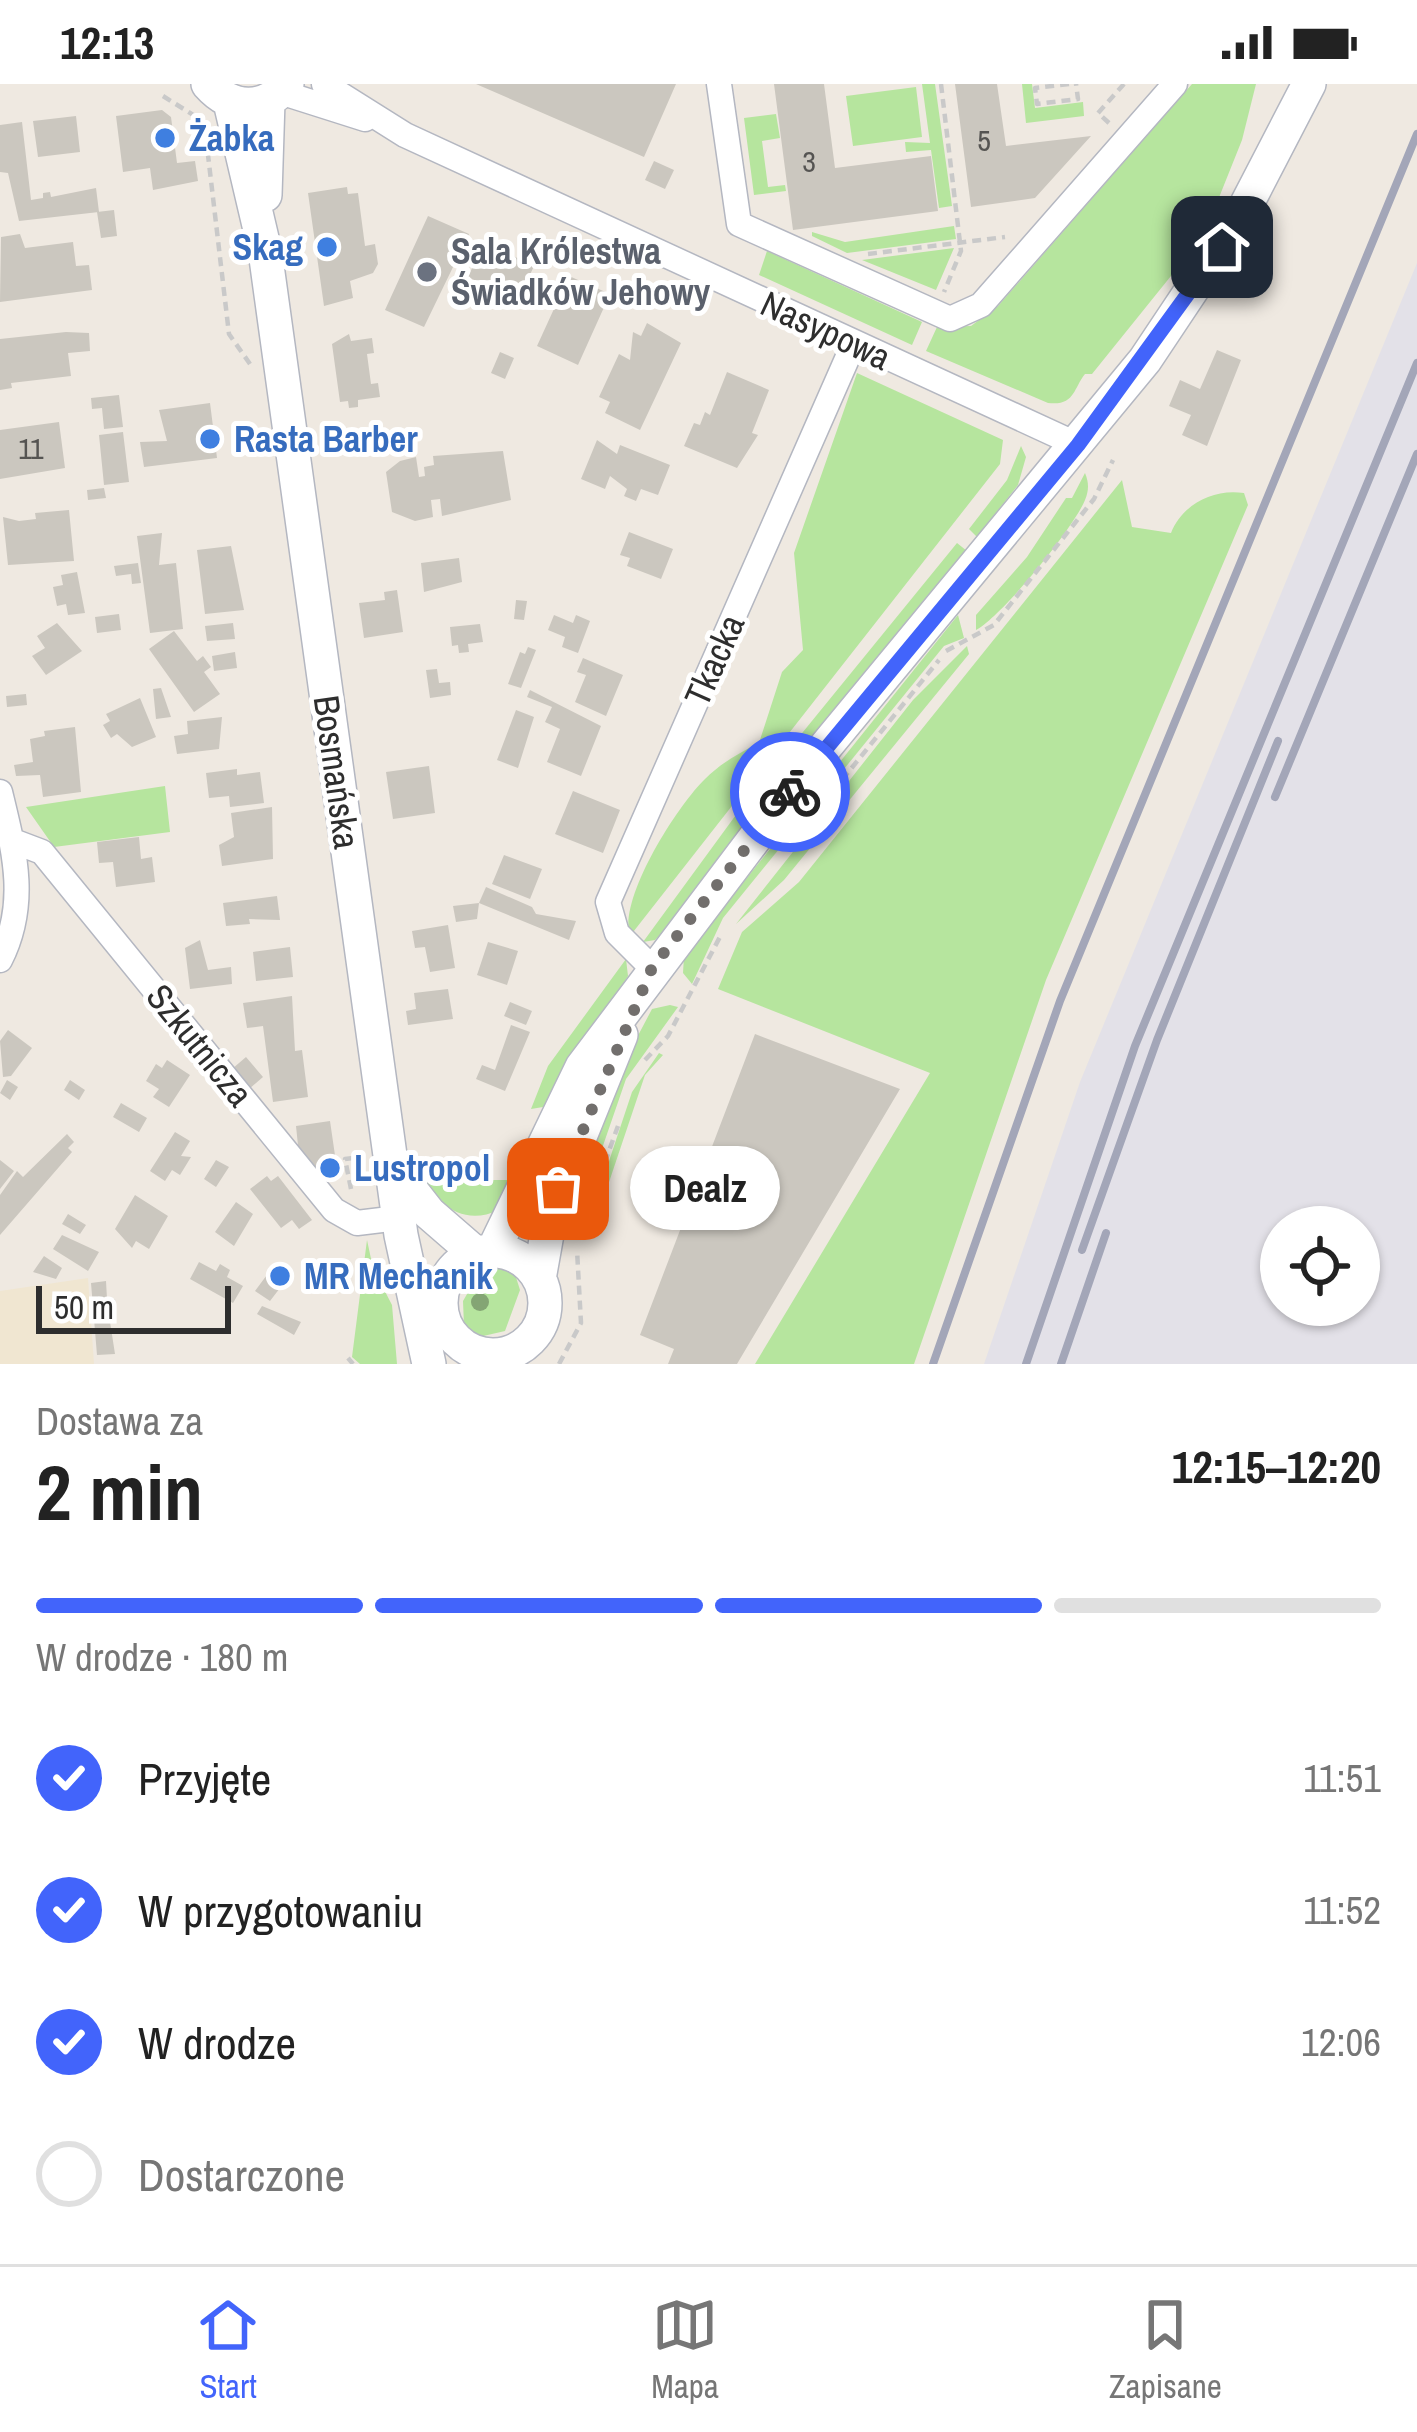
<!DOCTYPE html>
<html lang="pl">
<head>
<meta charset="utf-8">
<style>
  :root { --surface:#fff; --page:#f6f6f6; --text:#222; --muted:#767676; --line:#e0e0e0; --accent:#4264fb }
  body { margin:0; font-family:"Archivo Narrow",sans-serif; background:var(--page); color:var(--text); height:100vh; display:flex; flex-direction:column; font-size:45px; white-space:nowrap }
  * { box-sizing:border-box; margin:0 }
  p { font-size:39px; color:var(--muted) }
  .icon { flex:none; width:66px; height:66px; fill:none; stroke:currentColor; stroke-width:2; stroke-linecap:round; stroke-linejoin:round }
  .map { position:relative; height:1280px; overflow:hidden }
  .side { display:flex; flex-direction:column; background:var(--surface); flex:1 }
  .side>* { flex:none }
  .controls { position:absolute; left:1260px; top:1122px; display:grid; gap:24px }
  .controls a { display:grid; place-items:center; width:120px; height:120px; border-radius:50%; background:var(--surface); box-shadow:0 3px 9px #0004; font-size:60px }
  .scale { position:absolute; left:36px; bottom:30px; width:195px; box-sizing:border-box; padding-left:12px; border:6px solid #2e2e2e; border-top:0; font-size:33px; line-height:42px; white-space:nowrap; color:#2e2e2e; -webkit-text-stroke:9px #fff; paint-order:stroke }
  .pin { position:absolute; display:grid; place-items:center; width:102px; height:102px; color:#fff; margin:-51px; border-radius:24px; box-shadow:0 6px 18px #0006 }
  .courier { position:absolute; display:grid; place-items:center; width:120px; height:120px; margin:-60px; border:9px solid #4264fb; border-radius:50%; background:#fff; color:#222; box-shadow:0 3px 15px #0007 }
  .bubble { position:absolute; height:84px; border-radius:42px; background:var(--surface); box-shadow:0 3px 9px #0004; font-size:39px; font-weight:700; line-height:84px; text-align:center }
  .overview em { font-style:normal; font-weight:700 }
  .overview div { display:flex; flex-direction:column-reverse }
  .overview { display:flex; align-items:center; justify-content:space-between; height:204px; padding:0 36px }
  h1 { font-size:78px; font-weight:700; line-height:90px }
  .bar { display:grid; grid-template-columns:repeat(4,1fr); gap:18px 12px; align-content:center; height:144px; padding:0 36px }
  .bar i { height:15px; border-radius:9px; background:var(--line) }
  .bar .current { background:var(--accent) }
  .bar p { grid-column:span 4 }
  ol { padding:0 36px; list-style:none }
  li { display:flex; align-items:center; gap:36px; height:132px }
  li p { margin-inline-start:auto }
  li .icon { padding:12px; border-radius:50%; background:var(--accent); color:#fff; stroke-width:4 }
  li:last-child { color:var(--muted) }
  li i { width:66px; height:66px; border:6px solid var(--line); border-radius:50% }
  .status { display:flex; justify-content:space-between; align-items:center; height:84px; padding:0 60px; background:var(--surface); direction:ltr }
  .status svg { height:33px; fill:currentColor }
  .menu { display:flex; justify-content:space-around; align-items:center; height:168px; border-top:3px solid var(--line); background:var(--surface); font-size:33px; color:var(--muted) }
  .menu a { display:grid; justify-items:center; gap:6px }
  .menu .current { color:var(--accent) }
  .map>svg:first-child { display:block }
  .industrial { fill:#e3e1e8; fill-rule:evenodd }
  .education { fill:#f0e6d1 }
  .green { fill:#b6e59e }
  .building { fill:#cbc7bf }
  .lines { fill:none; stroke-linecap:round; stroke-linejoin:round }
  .street-casing { stroke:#b4b7c1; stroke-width:27 }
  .secondary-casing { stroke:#b4b7c1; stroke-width:36 }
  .path { stroke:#c9c9c9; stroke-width:4.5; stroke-dasharray:9 6; stroke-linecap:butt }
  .street { stroke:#fff; stroke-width:24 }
  .secondary { stroke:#fff; stroke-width:33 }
  .rail { stroke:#a3a6b8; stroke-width:8 }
  .tree { fill:#84a574 }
  .done { stroke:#726f6d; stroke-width:12; stroke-dasharray:0 21.6 }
  .route { stroke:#4264fb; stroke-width:15 }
  .shop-dot { fill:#3f7fe0; stroke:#fff; stroke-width:4.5 }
  .worship-dot { fill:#6b7280; stroke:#fff; stroke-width:4.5 }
  .labels { text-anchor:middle; stroke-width:10; stroke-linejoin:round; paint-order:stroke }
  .number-label { font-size:30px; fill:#555452 }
  .shop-label { font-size:36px; font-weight:bold; fill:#366cbe; stroke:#fff; text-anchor:start }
  .worship-label { font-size:36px; font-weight:bold; fill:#5b616d; stroke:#fff; text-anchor:start }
  .street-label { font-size:36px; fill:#2e2e2e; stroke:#fff }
</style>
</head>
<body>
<div class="status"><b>12:13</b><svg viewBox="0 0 49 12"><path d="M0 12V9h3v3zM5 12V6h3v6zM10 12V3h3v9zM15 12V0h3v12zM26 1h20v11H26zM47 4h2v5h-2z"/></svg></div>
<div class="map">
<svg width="1417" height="1280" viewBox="0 0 1417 1280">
  <rect width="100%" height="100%" fill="#efe9e1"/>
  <path class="industrial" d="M1417 179V1280H984L1080 998ZM1281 1143H1359V1221H1281Z"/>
  <path class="education" d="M88 1194 94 1280H0V1207Z"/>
  <path class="green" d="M922 0H935L952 122 939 124 931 66 906 68 905 58 930 59Z
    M1022 0H1032L1035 24 1083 18 1084 32 1026 39Z
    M1192 0H1256L1242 56 1204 151 1092 290H1085C1073 305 1075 322 1048 319L926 267 937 243 971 242 998 222Z
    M916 3 922 53 853 62 846 12Z
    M776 30 780 54 762 57 768 103 785 101 786 107 754 111 744 34Z
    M954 142 956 155 847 169 812 152V148L845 158Z
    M954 164 936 206 862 176Z
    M767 167 922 238 912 261 759 191Z
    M857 289 1003 356 1000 380 630 852C618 815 677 722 705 695 721 679 739 669 759 659L782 588 803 566 794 469Z
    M1021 362 1026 373 1018 401 977 453 969 445 1007 396Z
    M1085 389C1089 399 1089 406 1085 416 1073 445 1002 532 976 546V531L1027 473 1066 414H1072Z
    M1122 396 1132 443 1171 449C1182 421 1213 404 1244 409L1248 421 1046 896 914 1280H755L930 989 718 905 742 848 799 798Z
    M957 459 967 467 666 845 655 856 643 858 741 724Z
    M958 531 964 554 944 562 723 834 692 900 683 889 684 872Z
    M967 562 969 570 784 796 736 840 913 616Z
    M165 702 170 748 54 763 26 723Z
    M626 875 628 892 549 1022 531 1025 548 982Z
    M670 921 678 923 626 995 587 1108 571 1101 603 1018 652 925Z
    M659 969 663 971 645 991 604 1113H597L632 1008Z
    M415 1074 473 1096H515L499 1126C460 1144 437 1117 415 1089Z
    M367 1156 373 1184 392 1221 397 1280H360L352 1273Z
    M497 1181 515 1190 520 1206 505 1247 479 1253 464 1242 463 1217 481 1186Z"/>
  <path class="building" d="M476 0H676L644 73Z
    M774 0H824L835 84 931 72 938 127 793 146Z
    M955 0H997L1006 62 1091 52 1035 114 971 123Z
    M162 26 171 33 177 79 195 77 198 97 153 106 150 84 123 88 116 32Z
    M76 32 80 68 38 73 33 37Z
    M22 38 31 116 43 114V109L50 108 51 113 96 104 99 128 19 137 8 89 0 88V41Z
    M654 77 674 86 665 105 645 96Z
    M347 103 348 110 358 109 365 162 375 160 378 180 373 189 350 197 353 214 324 222 308 109Z
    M114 126 117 152 101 154 97 128Z
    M428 132 469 150 424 243 385 226Z
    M20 150 25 164 73 158 76 182 89 181 92 206 0 218 1 153Z
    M484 158 534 182 518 217 468 193Z
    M569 192 610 210 578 281 537 262Z
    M647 239 681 259 640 346 605 329 610 318 599 313 619 270 630 276 633 248 641 252Z
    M66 248 89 249 90 267 68 269 71 292 11 299 12 304 0 306V255Z
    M349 250 351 257 372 254 374 269 367 270 371 300 378 299 380 313 358 316V323L349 324 348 317 340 318 332 260Z
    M1217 266 1241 276 1207 362 1182 351 1191 331 1169 322 1180 296 1200 305Z
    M500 268 514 274 505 295 491 289Z
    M727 288 769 306 752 349 758 351 737 384 684 362 694 339 700 341 705 328 710 331Z
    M119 311 123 343 104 345 102 324 92 325 91 314Z
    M210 319 217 374 144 383 140 358 167 357 159 326Z
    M59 338 65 384 0 395V346Z
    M123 348 129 398 104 401 99 351Z
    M597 356 617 370 620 361 670 381 658 411 641 405 636 417 624 412 627 405 610 392 605 405 581 395Z
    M503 367 511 416 442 432 440 415 431 416 433 433 415 437 392 428 386 388 400 377 416 373 419 393 425 392 424 383 434 381 433 372Z
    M104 404 106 414 88 416 87 406Z
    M69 426 74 477 8 481 3 433 19 437 36 435 35 429Z
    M629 448 673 465 661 495 627 482 630 474 620 471Z
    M162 449 159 481 176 479 183 545 150 549 137 452Z
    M231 462 244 526 205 530 197 466Z
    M459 474 462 498 424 508 421 479Z
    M138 479 141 499 132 500 131 490 116 492 114 482Z
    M77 488 85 529 68 531 66 520 57 522 53 503 63 501 61 491Z
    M397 506 403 548 364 554 359 519 385 516 384 508Z
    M516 516 527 517 524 536 514 535Z
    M119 530 121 546 97 549 95 533Z
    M554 531 573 539 576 531 590 537 578 569 562 563 565 553 548 546Z
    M57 539 82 567 46 591 32 572 45 564 37 552Z
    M233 539 235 555 207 557 205 542Z
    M480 540 483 558 468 560 469 568 459 569 458 561 452 562 450 543Z
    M174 547 197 577 203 572 211 583 204 588 220 610 194 628 149 565Z
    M528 563 536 566 521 604 508 600 520 568 525 570Z
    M235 568 237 584 214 587 212 572Z
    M583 574 623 591 606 632 575 618 586 591 577 588Z
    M437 585 439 599 450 598 451 611 430 614 426 586Z
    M161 604 171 633 156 635 153 605Z
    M530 606 601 642 581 692 547 678 560 645 545 638 552 623 527 613Z
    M26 610 27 621 7 623 6 612Z
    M140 614 156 653 132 663 117 650 111 654 103 641 110 637 106 630Z
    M516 626 534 633 518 684 497 676Z
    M222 633 219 665 177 670 174 652 188 650 187 637Z
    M75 643 81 708 43 713 40 691 16 692 14 681 33 678 30 655 45 652 44 647Z
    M429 682 435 729 393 735 386 688Z
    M237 685V691L260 688 264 719 230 723 229 712 209 714 206 689Z
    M573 707 620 726 603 769 555 750Z
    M272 723 273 775 222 782 219 761 234 753 231 729Z
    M139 753 141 775 152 773 155 798 116 803 113 778 99 779 97 758Z
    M504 771 542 785 530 815 492 800Z
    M486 803 532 823 536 830 576 837 569 856 479 819Z
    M277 812 280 836 249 835 250 840 226 842 223 819Z
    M479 819 477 835 456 838 453 822Z
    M448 841 455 884 430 888 425 863 415 864 412 847Z
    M200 856 208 886 231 883 232 900 190 905 185 864Z
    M488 858 518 867 507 901 477 891Z
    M290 863 293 893 256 897 253 868Z
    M448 905 453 935 408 941 406 927 416 925 414 909Z
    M292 912 295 967 302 966 308 1013 273 1018 263 942 247 944 243 919Z
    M510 918 532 927 526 941 504 932Z
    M511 941 530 948 505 1007 476 995 482 981 495 986Z
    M8 946 32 964 11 992 3 993 0 957Z
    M755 950 900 1005 737 1280H668L674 1265 640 1251Z
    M246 973 263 993 249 1005 232 985Z
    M167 976 190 991 169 1023 153 1013 159 1005 146 997 156 980 162 984Z
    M7 996 18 1003 10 1016 0 1009Z
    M70 996 85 1006 79 1016 64 1006Z
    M121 1019 147 1034 139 1048 113 1033Z
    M330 1037 338 1092 317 1095 299 1071 296 1042Z
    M175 1048 190 1057 181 1072 191 1073 180 1091 172 1086 165 1097 150 1087Z
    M67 1050 74 1058 68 1064 72 1068 0 1151V1111L17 1087 23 1093Z
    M0 1076 14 1087 0 1105Z
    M216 1076 229 1083 216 1103 204 1095Z
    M267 1092 271 1097 278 1092 312 1136 299 1145 292 1136 281 1144 250 1105Z
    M135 1111 168 1132 149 1165 136 1157 132 1164 115 1145Z
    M236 1118 253 1130 234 1162 215 1148Z
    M68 1130 86 1141 80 1150 62 1140Z
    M62 1151 99 1168 88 1187 53 1165Z
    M44 1172 62 1184 56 1195 33 1188Z
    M199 1178 216 1187 220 1180 230 1186 227 1193 243 1202 233 1219 190 1195Z
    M275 1180 290 1191 270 1217 255 1207Z
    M106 1197 107 1215H115L116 1224 108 1225 115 1270 97 1271 91 1199Z
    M262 1222 301 1238 294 1251 257 1230Z"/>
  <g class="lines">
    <defs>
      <path id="street" d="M324 0 405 51 1078 361
        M719 0 739 140 950 235 981 221 1175 0
        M280 8 365 35
        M0 708C14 766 29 819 0 876
        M13 757 42 768 334 1126 357 1139 398 1134
        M652 884 617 849 608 818 854 259"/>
      <path id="secondary" d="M208 0C231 26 265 28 287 0
        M230 18 265 167 401 1151 429 1280
        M265 111 268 17
        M393 1083 429 1129 474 1168
        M494 1165 582 983 807 685 1145 276 1239 135 1309 0
        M441 1219a52 52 0 1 1 104 0a52 52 0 1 1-104 0Z
        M539 1195 552 1122 621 951"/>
    </defs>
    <use href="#street" class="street-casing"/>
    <use href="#secondary" class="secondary-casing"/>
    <path class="path" d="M941 0 961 167 944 208
      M1069 0 1035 4 1037 20 1078 15 1076 0
      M163 12 198 34
      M1109 39 1098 29 1124 0
      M206 54 229 250 250 280
      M868 170 1005 153
      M946 567 994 541 1094 415 1113 376
      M795 754 939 576
      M645 976 668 952 722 849
      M351 1105 345 1075 363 1073
      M579 1149 618 1042
      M348 1274 353 1280
      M559 1280 581 1239 577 1166"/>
    <use href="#street" class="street"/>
    <use href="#secondary" class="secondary"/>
    <path class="rail" d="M1275 713 1417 370
      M1082 1166 1157 956 1278 657
      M933 1280 1060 917 1417 50
      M1026 1280 1135 962 1417 279
      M1061 1280 1106 1149"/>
  </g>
  <circle class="tree" cx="480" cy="1218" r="9"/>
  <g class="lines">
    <path class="done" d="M558 1105 652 884 790 708"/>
    <path class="route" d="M790 708 1078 361 1222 163"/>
  </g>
  <g class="shop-dot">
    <circle cx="165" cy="54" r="12"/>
    <circle cx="327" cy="163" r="12"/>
    <circle cx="210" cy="355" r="12"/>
    <circle cx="330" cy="1084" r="12"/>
    <circle cx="280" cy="1192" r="12"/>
  </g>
  <circle class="worship-dot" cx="427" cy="188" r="12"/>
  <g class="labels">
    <g class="number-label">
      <text x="984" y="67">5</text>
      <text x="809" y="88">3</text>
      <text x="31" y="375">11</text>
    </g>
    <g class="shop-label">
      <text x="189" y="67">Żabka</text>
      <text x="303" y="176" text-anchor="end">Skag</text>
      <text x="234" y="368">Rasta Barber</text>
      <text x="354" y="1097">Lustropol</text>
      <text x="304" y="1205">MR Mechanik</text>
    </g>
    <g class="worship-label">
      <text x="451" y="180">Sala Królestwa<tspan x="451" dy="41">Świadków Jehowy</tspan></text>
    </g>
    <g class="street-label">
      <text transform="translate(826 246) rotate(25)" y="13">Nasypowa</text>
      <text transform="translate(714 576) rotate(-66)" y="13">Tkacka</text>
      <text transform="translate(337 688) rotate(82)" y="13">Bosmańska</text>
      <text transform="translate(200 961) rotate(51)" y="13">Szkutnicza</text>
    </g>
  </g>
</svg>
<div class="controls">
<a><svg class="icon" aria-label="locate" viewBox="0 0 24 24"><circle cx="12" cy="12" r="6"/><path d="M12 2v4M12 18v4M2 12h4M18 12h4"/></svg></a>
</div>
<div class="scale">50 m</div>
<div class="pin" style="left:558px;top:1105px;background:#ea580c"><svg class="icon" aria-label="bag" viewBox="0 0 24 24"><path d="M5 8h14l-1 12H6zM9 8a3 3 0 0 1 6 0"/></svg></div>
<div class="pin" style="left:1222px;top:163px;background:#1f2937"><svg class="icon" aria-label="home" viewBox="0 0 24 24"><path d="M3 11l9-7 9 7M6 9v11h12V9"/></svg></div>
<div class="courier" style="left:790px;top:708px"><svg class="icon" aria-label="bike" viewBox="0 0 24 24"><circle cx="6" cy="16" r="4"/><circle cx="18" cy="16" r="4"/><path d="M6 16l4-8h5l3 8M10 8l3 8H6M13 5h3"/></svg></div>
<div class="bubble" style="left:630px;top:1062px;width:150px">Dealz</div>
</div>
<section class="side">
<div class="overview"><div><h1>2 min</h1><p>Dostawa za</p></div><em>12:15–12:20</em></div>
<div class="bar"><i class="current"></i><i class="current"></i><i class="current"></i><i></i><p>W drodze · 180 m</p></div>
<ol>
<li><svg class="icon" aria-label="check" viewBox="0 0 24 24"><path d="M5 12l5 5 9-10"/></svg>Przyjęte<p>11:51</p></li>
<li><svg class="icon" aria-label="check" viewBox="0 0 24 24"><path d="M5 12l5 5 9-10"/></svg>W przygotowaniu<p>11:52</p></li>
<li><svg class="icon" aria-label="check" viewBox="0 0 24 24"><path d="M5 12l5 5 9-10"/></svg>W drodze<p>12:06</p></li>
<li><i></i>Dostarczone</li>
</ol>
</section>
<nav class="menu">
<a class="current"><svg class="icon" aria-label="home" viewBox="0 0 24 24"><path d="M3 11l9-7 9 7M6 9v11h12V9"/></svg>Start</a>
<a><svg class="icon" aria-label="map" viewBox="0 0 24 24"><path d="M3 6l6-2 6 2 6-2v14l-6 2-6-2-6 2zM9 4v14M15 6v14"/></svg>Mapa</a>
<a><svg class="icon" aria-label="saved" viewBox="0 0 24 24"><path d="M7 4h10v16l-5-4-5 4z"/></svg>Zapisane</a>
</nav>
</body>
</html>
